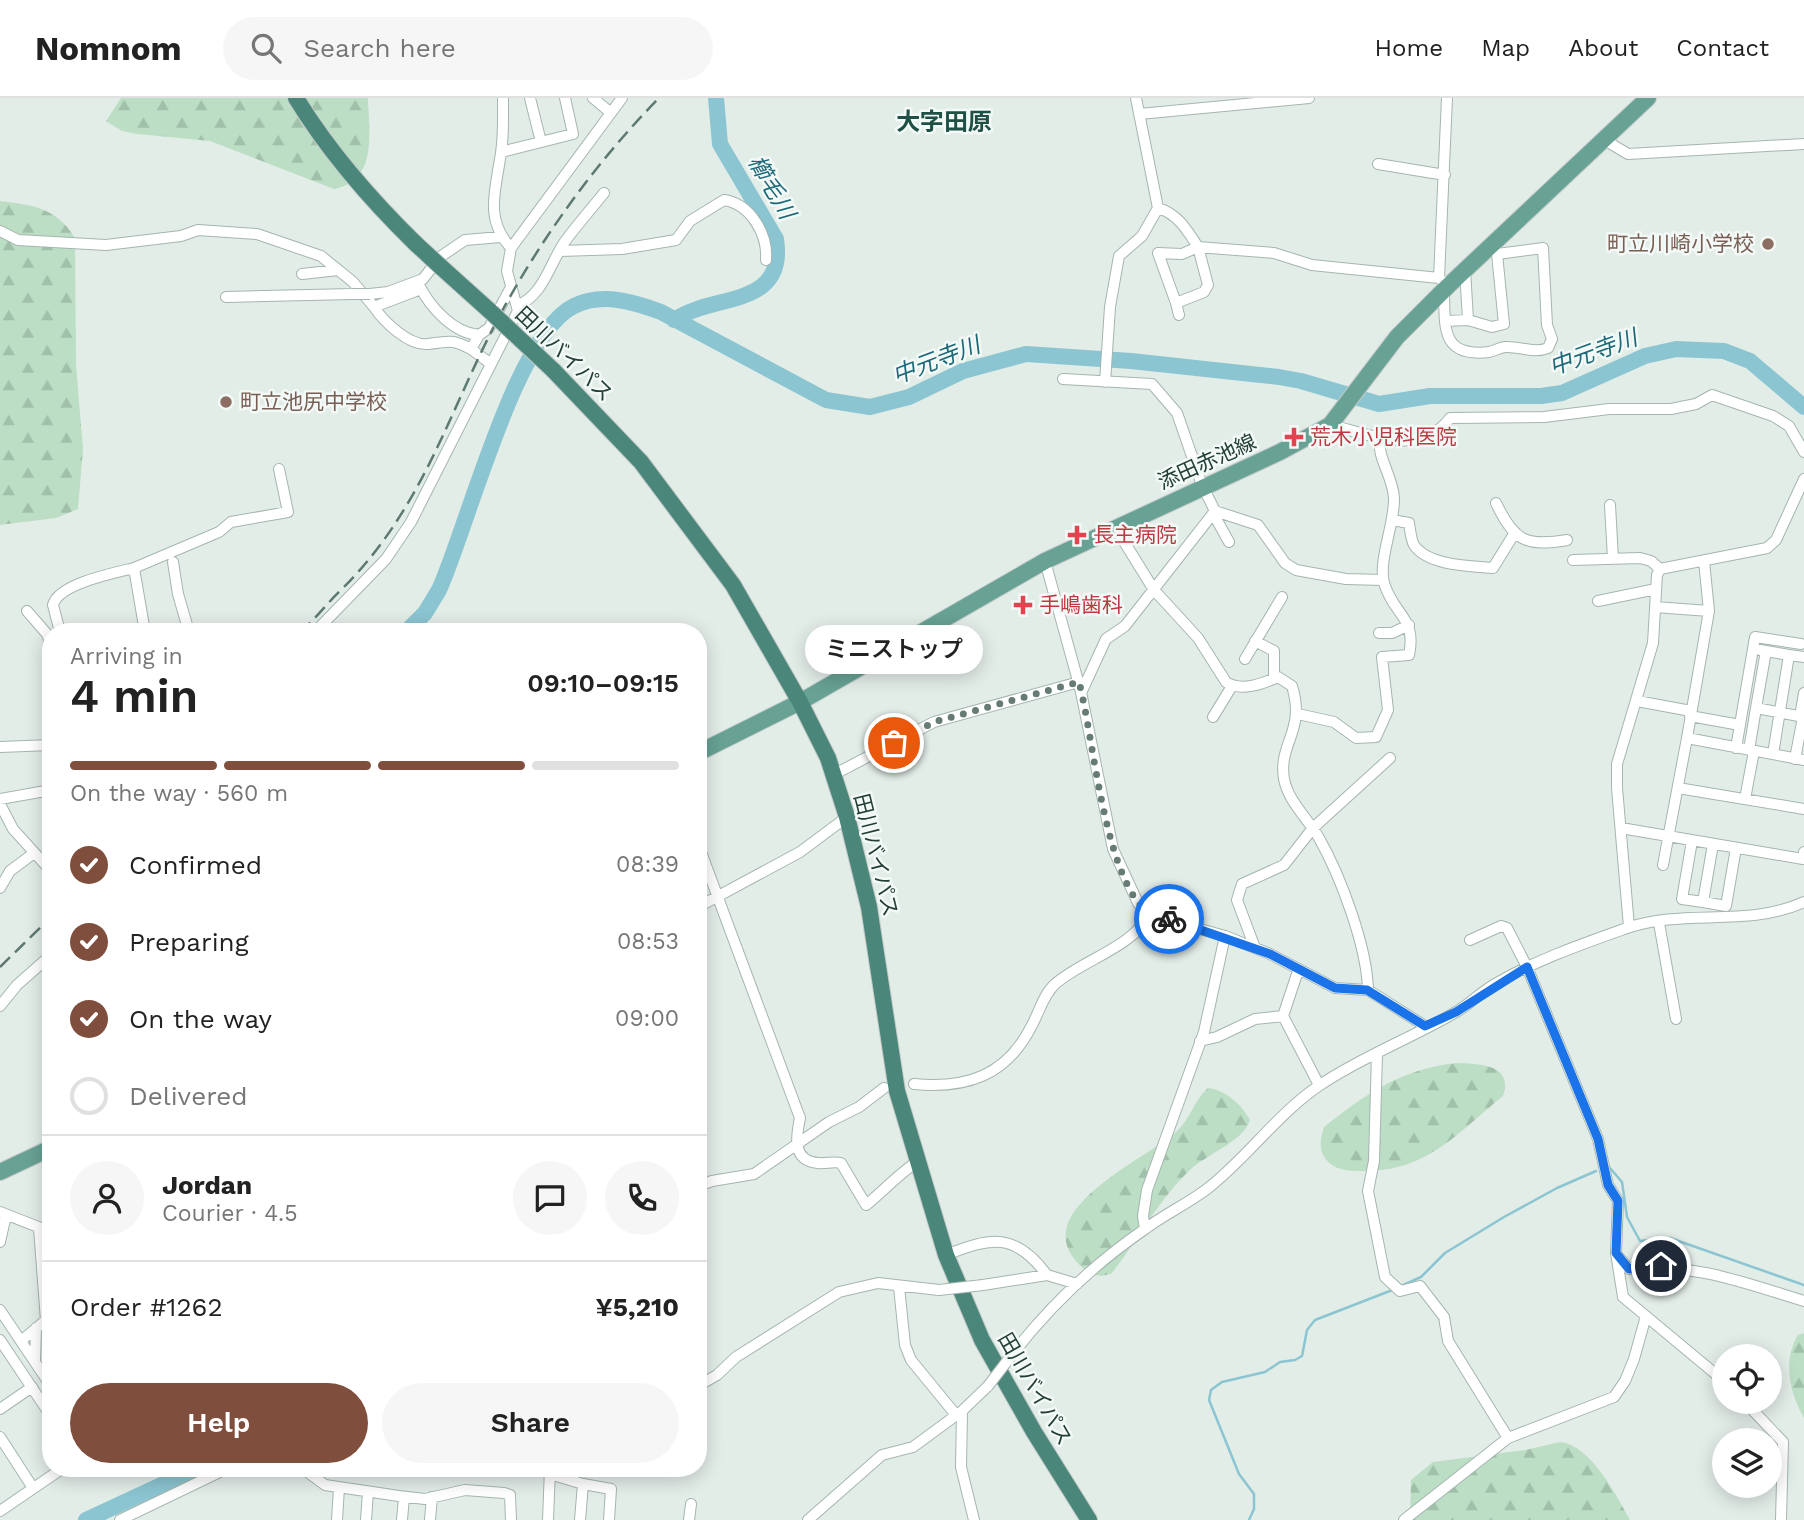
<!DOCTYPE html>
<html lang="en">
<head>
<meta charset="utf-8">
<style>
  :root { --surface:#fff; --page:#f6f6f6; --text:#222; --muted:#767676; --line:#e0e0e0; --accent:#7f4e3c }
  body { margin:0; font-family:"Work Sans","Noto Sans JP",sans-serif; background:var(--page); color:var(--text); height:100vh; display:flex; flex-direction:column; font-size:26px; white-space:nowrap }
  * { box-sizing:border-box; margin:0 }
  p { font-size:23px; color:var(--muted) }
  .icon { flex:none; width:38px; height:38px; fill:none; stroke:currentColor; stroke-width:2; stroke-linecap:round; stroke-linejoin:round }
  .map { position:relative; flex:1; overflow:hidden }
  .panel { position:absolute; left:42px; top:525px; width:665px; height:854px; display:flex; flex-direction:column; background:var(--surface); border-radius:28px; box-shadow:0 4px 18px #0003 }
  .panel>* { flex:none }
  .buttons { position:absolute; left:1712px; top:1246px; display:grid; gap:14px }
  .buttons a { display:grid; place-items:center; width:70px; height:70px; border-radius:50%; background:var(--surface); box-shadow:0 4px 18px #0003; font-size:35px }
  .pin { position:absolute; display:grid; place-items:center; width:60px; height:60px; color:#fff; margin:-30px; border:4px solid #fff; border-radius:50%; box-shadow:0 2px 7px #0007 }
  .courier { position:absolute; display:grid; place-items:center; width:70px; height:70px; margin:-35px; border:5px solid #1a73e8; border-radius:50%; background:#fff; color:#222; box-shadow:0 2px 9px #0007 }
  .bubble { position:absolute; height:49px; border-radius:24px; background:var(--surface); box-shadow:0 4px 18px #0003; font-size:23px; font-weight:600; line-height:49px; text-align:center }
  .overview em { font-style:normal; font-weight:600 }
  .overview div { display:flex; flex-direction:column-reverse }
  .overview { display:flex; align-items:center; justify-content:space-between; height:119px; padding:0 28px }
  h1 { font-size:46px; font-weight:600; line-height:52px }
  .bar { display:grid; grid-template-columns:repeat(4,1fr); gap:10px 7px; align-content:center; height:84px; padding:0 28px }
  .bar i { height:9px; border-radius:5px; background:var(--line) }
  .bar .current { background:var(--accent) }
  .bar p { grid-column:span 4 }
  .line { display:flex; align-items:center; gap:18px; padding:0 28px; border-top:2px solid var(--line) }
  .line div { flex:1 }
  .round { display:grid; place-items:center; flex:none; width:74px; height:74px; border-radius:37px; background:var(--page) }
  ol { padding:0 28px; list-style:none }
  li { display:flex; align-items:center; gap:21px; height:77px }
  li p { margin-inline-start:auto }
  li .icon { padding:7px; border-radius:50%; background:var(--accent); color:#fff; stroke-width:4 }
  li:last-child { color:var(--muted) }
  li i { width:38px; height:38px; border:4px solid var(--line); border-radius:50% }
  .action { display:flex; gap:14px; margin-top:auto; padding:14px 28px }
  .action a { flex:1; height:80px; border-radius:42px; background:var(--accent); color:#fff; font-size:28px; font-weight:600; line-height:80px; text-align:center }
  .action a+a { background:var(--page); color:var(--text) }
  header { display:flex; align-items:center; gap:42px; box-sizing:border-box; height:98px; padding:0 35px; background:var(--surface); border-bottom:2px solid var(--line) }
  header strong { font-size:33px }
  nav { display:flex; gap:38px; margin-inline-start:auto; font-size:24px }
  .search { width:490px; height:63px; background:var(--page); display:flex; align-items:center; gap:18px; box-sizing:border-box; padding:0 24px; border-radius:38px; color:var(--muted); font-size:26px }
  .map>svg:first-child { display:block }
  .forest { fill:url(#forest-firs) }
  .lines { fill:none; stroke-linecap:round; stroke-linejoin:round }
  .stream { stroke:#8bc5d1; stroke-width:2.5 }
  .river { stroke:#8bc5d1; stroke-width:16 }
  .minor-casing { stroke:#a5b5af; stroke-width:12 }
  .primary-casing { stroke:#c1c9c7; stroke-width:18 }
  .trunk-casing { stroke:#c1c9c7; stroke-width:18 }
  .minor { stroke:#fff; stroke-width:10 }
  .primary { stroke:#67a294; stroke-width:16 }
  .trunk { stroke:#4a867a; stroke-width:16 }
  .rail { stroke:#5d7972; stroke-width:2.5; stroke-dasharray:14 7; stroke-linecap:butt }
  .minor-bridge-casing { stroke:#a5b5af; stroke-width:12; stroke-linecap:butt }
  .trunk-bridge-casing { stroke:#c1c9c7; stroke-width:18; stroke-linecap:butt }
  .minor-bridge { stroke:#fff; stroke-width:10 }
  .trunk-bridge { stroke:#4a867a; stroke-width:16 }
  .done { stroke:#667b75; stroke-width:7; stroke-dasharray:0 12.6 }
  .route { stroke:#1a73e8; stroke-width:9 }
  .education-dot { fill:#8d6e63; stroke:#f3f9f6; stroke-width:2.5 }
  .health-dot { fill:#e0444e; stroke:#f3f9f6; stroke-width:2.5 }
  .labels { text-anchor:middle; stroke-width:5; stroke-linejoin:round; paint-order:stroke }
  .education-label { font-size:21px; fill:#785e54; stroke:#f3f9f6; text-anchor:end }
  .street-label { font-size:21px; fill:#223e37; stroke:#f3f9f6 }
  .health-label { font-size:21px; fill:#be3a42; stroke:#f3f9f6; text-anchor:start }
  .water-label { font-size:23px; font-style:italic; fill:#1c697a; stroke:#f3f9f6 }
  .quarter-label { font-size:24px; font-weight:bold; fill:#1e5045; stroke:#f3f9f6 }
</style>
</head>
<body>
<header>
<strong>Nomnom</strong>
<div class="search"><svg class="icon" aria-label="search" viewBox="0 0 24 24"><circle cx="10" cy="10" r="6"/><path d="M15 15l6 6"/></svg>Search here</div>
<nav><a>Home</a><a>Map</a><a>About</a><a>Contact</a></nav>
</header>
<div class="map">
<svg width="1804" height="1422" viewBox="0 0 1804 1422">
  <defs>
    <pattern id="forest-firs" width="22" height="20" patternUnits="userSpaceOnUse" patternTransform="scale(1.75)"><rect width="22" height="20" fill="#bcdec5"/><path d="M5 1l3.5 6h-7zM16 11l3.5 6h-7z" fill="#a1c0aa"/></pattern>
  </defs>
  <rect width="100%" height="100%" fill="#e3ede8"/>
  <path class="forest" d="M121 0H368C369 34 378 83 334 91L210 43 137 36 122 33 106 23Z
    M0 103C33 107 57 110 75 140L76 267 83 351 78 411 56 420 0 427Z
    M1457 965C1479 966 1514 966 1503 998 1456 1036 1428 1073 1364 1073 1353 1073 1341 1073 1332 1067 1318 1057 1319 1044 1324 1029 1367 995 1401 971 1457 965Z
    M1208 990C1226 992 1242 1007 1250 1022 1244 1043 1207 1056 1190 1072 1159 1101 1138 1142 1112 1175 1100 1180 1093 1178 1083 1170 1020 1115 1146 1062 1177 1033 1191 1020 1194 1002 1208 990Z
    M1804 1235V1320C1790 1295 1782 1263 1798 1237Z
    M1560 1344C1591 1347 1616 1397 1630 1422H1410L1411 1382 1433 1364 1525 1352Z"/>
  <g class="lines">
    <path class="stream" d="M1610 1070 1622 1084 1627 1119 1640 1143 1670 1140 1804 1187
      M1401 1188 1421 1179 1445 1155 1504 1119 1557 1090 1596 1073
      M1249 1422 1254 1411V1396L1239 1376 1209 1302 1211 1292 1222 1284 1265 1274 1280 1264 1295 1262 1302 1258 1307 1232 1315 1222 1395 1191"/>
    <path class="river" d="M674 222C713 195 787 211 776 141L720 46 716 0
      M406 534 425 515 439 492C467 431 516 235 574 208 602 194 634 204 661 214L826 302 870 309 909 299 963 273 1026 256 1131 263 1279 279 1301 283 1379 306 1430 298H1541L1562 295 1645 258 1676 251 1724 253 1750 263 1804 309
      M86 1422 198 1370"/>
    <defs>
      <path id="minor" d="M503 0C503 20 504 41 500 61 495 94 485 122 511 150
        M530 0 541 44
        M593 0 611 15
        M1139 16 1309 0
        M1603 41 1628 56 1804 46
        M501 54 573 36 565 0
        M1378 66 1445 77
        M1158 110C1178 116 1187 132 1198 149L1274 155 1312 167 1439 180 1448 188
        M0 133 18 142 106 147 181 138 198 132 257 136 321 158 353 184 374 209 421 191
        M560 153 622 151 676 142 690 123 724 102C751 106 768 137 766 162
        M302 176 338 172
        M1439 180 1447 0
        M419 187C430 209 453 235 479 237L489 230 511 189
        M1444 192C1445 228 1440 260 1489 254 1494 253 1499 250 1505 249 1520 248 1534 256 1548 250L1552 241 1547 227 1543 150 1497 156 1490 148
        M370 196 388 194 423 181 440 159 465 142 501 139
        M226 199 352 196
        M1176 205 1158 155 1182 156 1198 149 1208 187 1204 194 1176 205 1179 217
        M518 207C544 197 550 164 566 142 578 126 591 111 604 95
        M374 209C384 224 409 248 428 246 450 244 450 240 471 251L479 237
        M1468 222 1492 229 1504 226 1497 156
        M1445 223 1468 222 1465 171
        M471 251 491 266
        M1063 281 1152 286 1177 315 1202 387 1215 413 1125 528 1106 541 1082 593
        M1105 284 1110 209 1119 158 1142 138 1158 110 1136 0
        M1330 327C1370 336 1420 360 1450 320L1544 319 1609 311H1671L1696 306 1712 297 1773 318 1789 328 1804 354
        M1496 405C1514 443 1526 449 1567 442
        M1610 407 1613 461
        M1215 413 1258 427 1285 465 1296 472 1346 481 1383 482
        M1214 417 1229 444
        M1392 422 1409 425C1410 431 1411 442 1414 447 1428 468 1471 468 1493 470L1514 436
        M1115 429 1154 492 1198 540 1226 584C1241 594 1262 586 1278 579L1292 588C1306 633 1278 645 1284 681 1288 703 1308 721 1319 740 1341 779 1367 849 1368 892
        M1573 462 1640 460 1651 463 1660 471
        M1045 463 1081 594 1113 751 1138 805 1150 817 1225 838 1270 856 1335 890 1368 892 1425 928
        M173 464 178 496 189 534
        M1598 503 1656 491
        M1655 509 1709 513
        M27 513 47 536 51 548
        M60 534 53 507C58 486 114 475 134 470
        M145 534 134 470 219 434 231 424 288 414 279 371
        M315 534 386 461 411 424 518 213 507 173 511 150 622 0
        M1379 535H1392L1409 527
        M1255 543 1274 553V581
        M1760 552 1789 557 1773 656
        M1789 557 1804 559
        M1245 561 1282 499
        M51 566V587
        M1637 603 1691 613
        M1756 610 1766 553
        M1298 616 1334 624 1356 640 1376 639 1388 612 1382 559 1409 557C1417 519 1394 518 1384 485 1378 462 1395 425 1394 400 1393 378 1376 359 1380 338
        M1690 618 1740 627
        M1213 619 1232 588
        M1800 619 1804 595
        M1687 640 1709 513 1704 463
        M0 649 51 647
        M1736 650 1755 539 1801 546
        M1749 652 1756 610 1804 619
        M1795 661 1803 619
        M833 677 934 624 1079 584
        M1678 690 1804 711
        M0 701 51 692
        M1745 701 1754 653
        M0 706 13 731 51 773
        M1621 730 1803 761 1804 754
        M1692 743 1682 801 1703 804 1713 746
        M698 746 800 1020C796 1039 792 1063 818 1065 826 1066 833 1063 841 1065L866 1107C879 1097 907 1068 918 1064
        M1663 767 1687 640 1804 662
        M0 790 10 773 34 755
        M1703 804 1726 808 1736 750
        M698 809 800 754 847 719
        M1659 825 1676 921
        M1629 829 1617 690V666L1653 545 1657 477 1660 471 1767 450 1776 442 1804 381
        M1470 842 1501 828 1507 830 1527 869 1598 1041 1608 1087 1618 1103 1616 1155 1623 1199 1724 1283
        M1255 850 1237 802 1242 786 1284 767 1313 730 1390 660
        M1298 873 1283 918 1319 987
        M0 908 17 887 51 857
        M1200 943 1217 939 1255 921 1283 918
        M1377 955 1374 1063 1368 1093 1385 1179 1400 1193 1420 1188 1444 1219 1448 1243 1508 1340
        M914 986C966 991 1006 978 1031 929 1039 915 1043 897 1055 886 1084 861 1129 851 1150 817
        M698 1088 712 1083 754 1076 829 1024 859 1009 884 990
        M0 1114 51 1134
        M1145 1131 1143 1118 1147 1092 1204 934 1225 838
        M0 1144 6 1117
        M1616 1156 1629 1171C1695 1165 1742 1184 1804 1203
        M946 1157C991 1139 1015 1134 1047 1177
        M983 1187 1047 1177 1077 1186
        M899 1189 905 1247 911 1262 956 1317
        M0 1212 51 1288
        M0 1242 51 1318
        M21 1243 46 1222 39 1130
        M1011 1258C1048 1210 1094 1166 1145 1131 1165 1116 1187 1106 1207 1091 1247 1060 1278 1015 1320 987 1363 958 1412 940 1456 914 1470 906 1481 894 1495 886 1536 862 1582 846 1627 830 1684 810 1748 830 1804 804
        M35 1264 36 1230
        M698 1288 717 1277 736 1259 839 1194 878 1185 939 1192
        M1745 1304 1783 1344 1781 1422
        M0 1311 32 1289
        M962 1313 961 1369 974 1422
        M0 1339 33 1390
        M302 1370 325 1387 399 1398 425 1401 465 1392 504 1395 510 1397 511 1422
        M550 1376 583 1386 580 1422
        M583 1386 611 1391 609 1422
        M0 1413 63 1370
        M120 1422 228 1370
        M337 1422 339 1390
        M366 1422 368 1394
        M402 1422 404 1399
        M430 1422 432 1399
        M548 1422 550 1370
        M689 1422 691 1406
        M808 1422 882 1357 913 1349 962 1313 988 1288
        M1404 1422 1508 1340 1614 1299 1625 1283 1634 1261 1646 1218"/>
      <path id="primary" d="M698 655 800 604 1045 463 1280 354 1330 327 1397 239 1448 188 1648 0
        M0 1074 51 1050"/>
      <path id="trunk" d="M296 0C329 54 371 102 416 146
        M441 169 491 214
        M553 272 641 364 733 487 800 604 828 660 847 719 869 809 897 993 946 1157 982 1242 1034 1334 1089 1422"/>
    </defs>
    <use href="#minor" class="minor-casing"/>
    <use href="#primary" class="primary-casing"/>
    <use href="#trunk" class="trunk-casing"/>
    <use href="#minor" class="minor"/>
    <use href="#primary" class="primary"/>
    <use href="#trunk" class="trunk"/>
    <path class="rail" d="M300 534C315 522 327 505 341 492 427 407 450 306 507 204 548 131 600 60 659 0
      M0 869 51 819"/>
    <defs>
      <path id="minor-bridge" d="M352 196H370
        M939 1192 983 1187
        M988 1288 1011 1258"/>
      <path id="trunk-bridge" d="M416 146 441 169
        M491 214 553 272"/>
    </defs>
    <use href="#minor-bridge" class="minor-bridge-casing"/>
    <use href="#trunk-bridge" class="trunk-bridge-casing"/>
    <use href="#minor-bridge" class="minor-bridge"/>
    <use href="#trunk-bridge" class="trunk-bridge"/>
  </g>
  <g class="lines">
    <path class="done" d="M894 645 934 624 1079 584C1094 641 1104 779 1148 815 1153 819 1162 820 1169 821"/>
    <path class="route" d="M1169 821 1270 856 1335 890 1367 892 1425 928 1456 914 1527 869 1598 1041 1608 1087 1618 1103 1616 1155 1629 1171 1661 1168"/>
  </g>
  <g class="education-dot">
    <circle cx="1768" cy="146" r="7"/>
    <circle cx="226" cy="304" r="7"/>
  </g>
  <g class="health-dot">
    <path d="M1290.5 328.5h7v7h7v7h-7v7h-7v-7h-7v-7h7z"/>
    <path d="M1073.5 426.5h7v7h7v7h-7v7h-7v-7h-7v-7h7z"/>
    <path d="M1019.5 496.5h7v7h7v7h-7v7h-7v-7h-7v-7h7z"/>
  </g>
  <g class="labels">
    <g class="education-label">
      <text x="1754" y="153">町立川崎小学校</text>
      <text x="240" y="311" text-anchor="start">町立池尻中学校</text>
    </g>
    <g class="street-label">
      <text transform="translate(564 256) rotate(44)" y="7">田川バイパス</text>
      <text transform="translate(1207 364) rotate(-24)" y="7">添田赤池線</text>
      <text transform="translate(876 757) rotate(76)" y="7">田川バイパス</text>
      <text transform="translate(1035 1291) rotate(60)" y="7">田川バイパス</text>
    </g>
    <g class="health-label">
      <text x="1310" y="346">荒木小児科医院</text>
      <text x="1093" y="444">長主病院</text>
      <text x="1039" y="514">手嶋歯科</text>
    </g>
    <g class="water-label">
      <text transform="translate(772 89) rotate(60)" y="8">櫛毛川</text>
      <text transform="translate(1593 254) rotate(-20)" y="8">中元寺川</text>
      <text transform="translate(936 262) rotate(-21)" y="8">中元寺川</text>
    </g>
    <g class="quarter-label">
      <text x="944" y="32">大字田原</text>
    </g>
  </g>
</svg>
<div class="buttons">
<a><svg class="icon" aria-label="locate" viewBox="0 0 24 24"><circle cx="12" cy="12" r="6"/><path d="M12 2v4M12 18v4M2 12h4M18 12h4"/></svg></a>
<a><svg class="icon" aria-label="layers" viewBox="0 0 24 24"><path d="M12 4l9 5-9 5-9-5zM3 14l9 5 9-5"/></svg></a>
</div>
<div class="pin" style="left:894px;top:645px;background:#ea580c"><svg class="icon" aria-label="bag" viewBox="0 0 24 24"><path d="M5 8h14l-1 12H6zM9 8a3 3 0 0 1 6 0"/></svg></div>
<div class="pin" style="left:1661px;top:1168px;background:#1f2937"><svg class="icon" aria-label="home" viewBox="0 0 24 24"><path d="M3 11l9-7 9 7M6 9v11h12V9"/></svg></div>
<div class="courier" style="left:1169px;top:821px"><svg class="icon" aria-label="bike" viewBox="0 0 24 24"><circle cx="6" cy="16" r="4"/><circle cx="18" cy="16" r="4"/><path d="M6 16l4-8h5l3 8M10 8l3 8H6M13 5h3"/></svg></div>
<div class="bubble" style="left:805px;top:527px;width:178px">ミニストップ</div>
<section class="panel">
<div class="overview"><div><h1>4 min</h1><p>Arriving in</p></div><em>09:10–09:15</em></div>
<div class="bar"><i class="current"></i><i class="current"></i><i class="current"></i><i></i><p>On the way · 560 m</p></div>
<ol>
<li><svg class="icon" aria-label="check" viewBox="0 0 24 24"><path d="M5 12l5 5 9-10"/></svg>Confirmed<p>08:39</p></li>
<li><svg class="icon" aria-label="check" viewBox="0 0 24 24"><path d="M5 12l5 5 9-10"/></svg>Preparing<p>08:53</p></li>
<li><svg class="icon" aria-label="check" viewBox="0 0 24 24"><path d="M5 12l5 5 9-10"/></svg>On the way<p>09:00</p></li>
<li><i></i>Delivered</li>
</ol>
<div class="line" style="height:126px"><a class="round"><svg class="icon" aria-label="person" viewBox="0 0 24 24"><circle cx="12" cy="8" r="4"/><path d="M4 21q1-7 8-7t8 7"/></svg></a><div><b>Jordan</b><p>Courier · 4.5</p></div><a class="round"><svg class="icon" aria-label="chat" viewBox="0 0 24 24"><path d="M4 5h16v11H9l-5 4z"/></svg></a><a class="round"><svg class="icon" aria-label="phone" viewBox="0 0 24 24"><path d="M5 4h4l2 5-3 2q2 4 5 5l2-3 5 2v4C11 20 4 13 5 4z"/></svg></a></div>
<div class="line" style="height:91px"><div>Order #1262</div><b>¥5,210</b></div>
<div class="action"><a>Help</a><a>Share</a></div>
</section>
</div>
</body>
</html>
